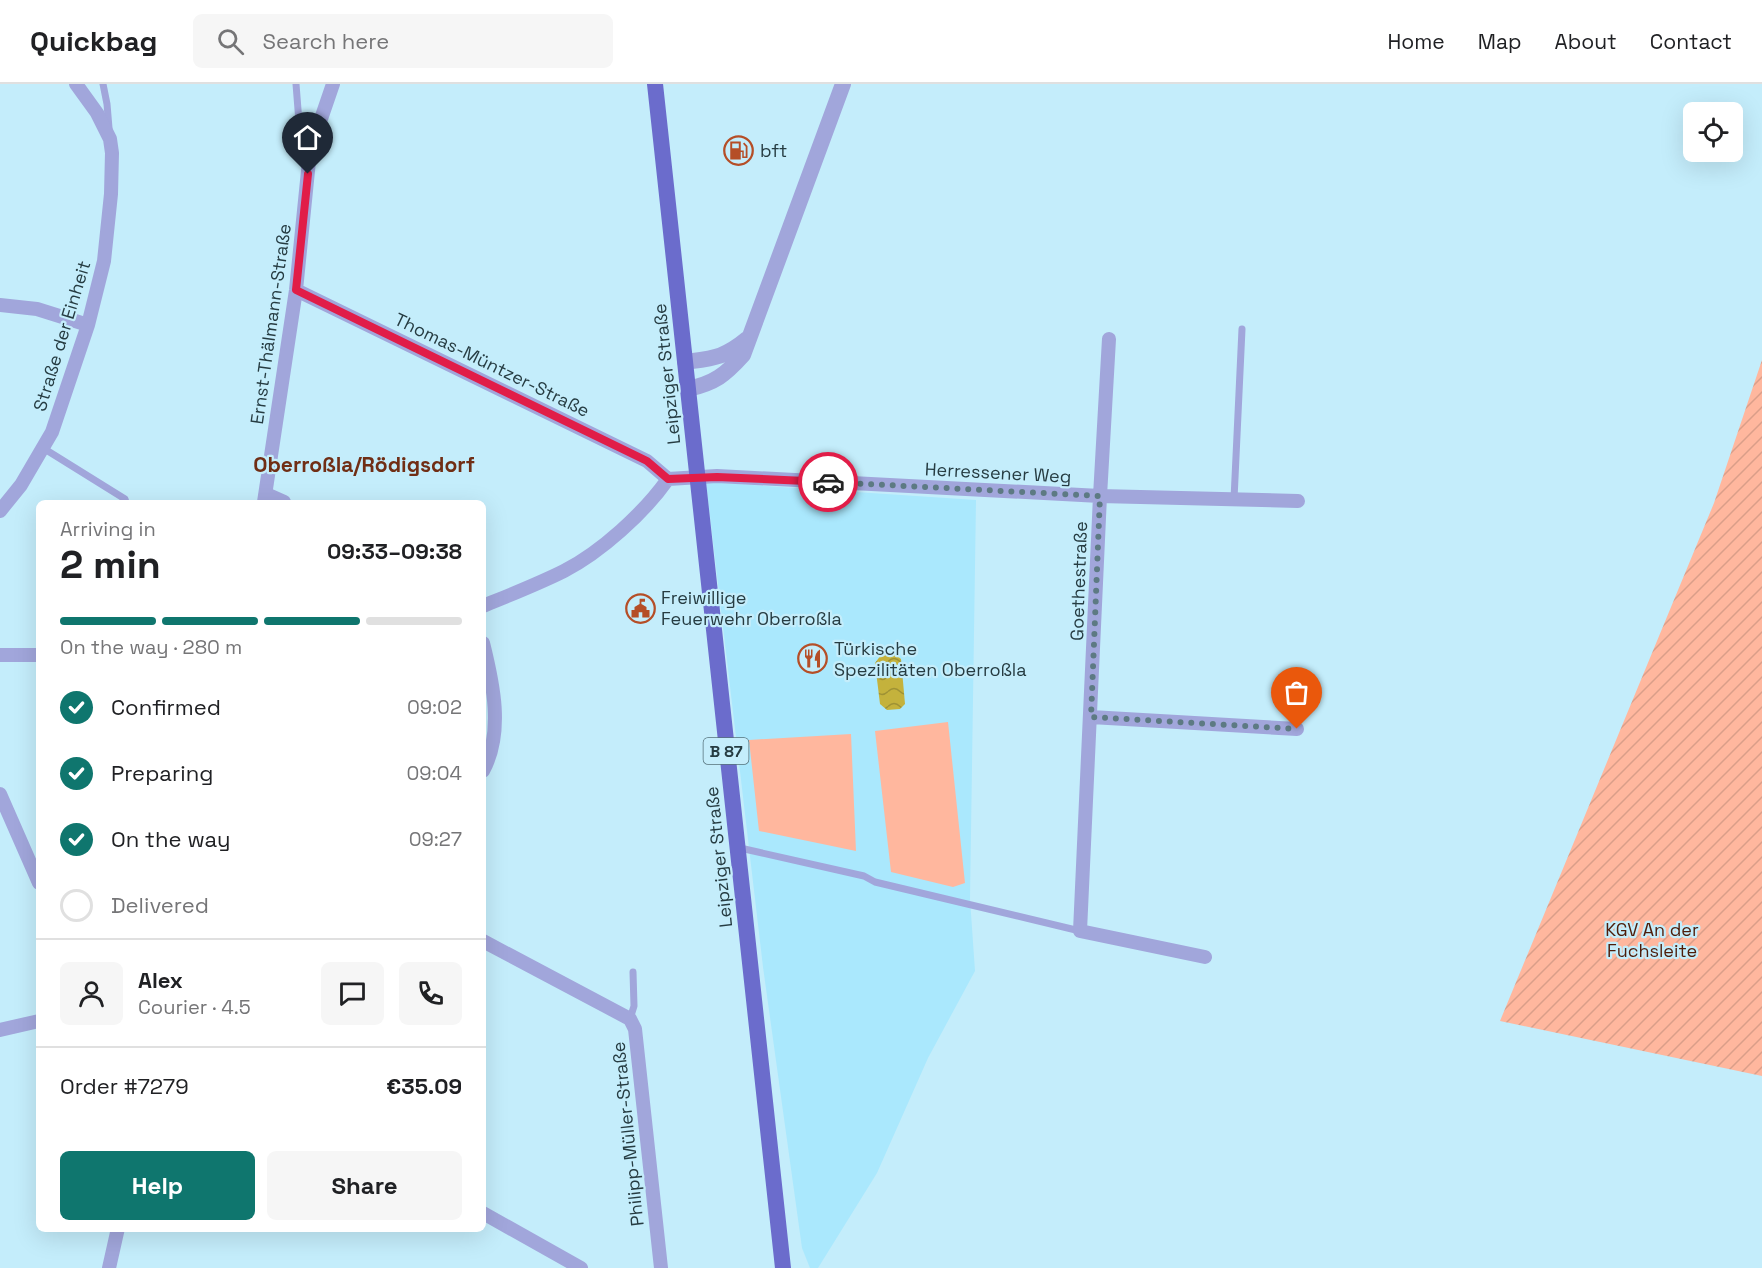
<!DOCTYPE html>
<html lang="en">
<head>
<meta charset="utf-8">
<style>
  :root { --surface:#fff; --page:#f6f6f6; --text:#202124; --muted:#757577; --line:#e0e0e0; --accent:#0f766e }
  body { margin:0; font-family:"Space Grotesk",sans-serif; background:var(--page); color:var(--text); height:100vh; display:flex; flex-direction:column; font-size:22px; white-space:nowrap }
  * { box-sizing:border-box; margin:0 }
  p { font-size:20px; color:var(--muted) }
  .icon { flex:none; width:33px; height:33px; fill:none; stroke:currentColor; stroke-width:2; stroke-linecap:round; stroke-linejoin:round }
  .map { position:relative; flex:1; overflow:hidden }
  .details { position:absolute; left:36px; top:416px; width:450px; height:732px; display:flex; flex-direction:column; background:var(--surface); border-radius:9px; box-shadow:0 6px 24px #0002 }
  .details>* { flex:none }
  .tools { position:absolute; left:1683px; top:18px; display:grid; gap:12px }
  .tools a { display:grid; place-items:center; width:60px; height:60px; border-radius:9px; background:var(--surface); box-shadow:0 6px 24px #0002; font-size:30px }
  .pin { position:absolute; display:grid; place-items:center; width:51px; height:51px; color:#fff; margin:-62px -26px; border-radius:50% 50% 50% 0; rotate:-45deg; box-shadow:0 0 6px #0007 }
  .pin .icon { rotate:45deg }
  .courier { position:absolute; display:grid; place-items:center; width:60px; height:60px; margin:-30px; border:4px solid #e11d48; border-radius:50%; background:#fff; color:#222; box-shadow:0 2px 8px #0007 }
  .summary em { font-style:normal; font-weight:700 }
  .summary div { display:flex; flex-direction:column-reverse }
  .summary { display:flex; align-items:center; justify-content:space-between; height:102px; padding:0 24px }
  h1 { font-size:39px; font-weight:700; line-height:45px }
  .bar { display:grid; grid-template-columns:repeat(4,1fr); gap:9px 6px; align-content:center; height:72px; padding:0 24px }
  .bar i { height:8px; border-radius:4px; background:var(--line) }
  .bar .on { background:var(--accent) }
  .bar p { grid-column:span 4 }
  .line { display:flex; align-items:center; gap:15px; padding:0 24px; border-top:2px solid var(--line) }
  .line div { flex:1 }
  .round { display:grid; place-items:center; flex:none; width:63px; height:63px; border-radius:9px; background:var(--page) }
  ol { padding:0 24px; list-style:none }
  li { display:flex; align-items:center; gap:18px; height:66px }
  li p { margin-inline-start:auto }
  li .icon { padding:6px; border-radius:50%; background:var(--accent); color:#fff; stroke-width:4 }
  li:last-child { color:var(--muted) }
  li i { width:33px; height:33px; border:3px solid var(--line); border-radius:50% }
  .button { display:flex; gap:12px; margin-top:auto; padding:12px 24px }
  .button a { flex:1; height:69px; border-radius:9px; background:var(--accent); color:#fff; font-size:24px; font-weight:700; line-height:69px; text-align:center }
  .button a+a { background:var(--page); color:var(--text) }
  header { display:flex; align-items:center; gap:36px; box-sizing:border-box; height:84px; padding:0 30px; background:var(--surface); border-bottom:2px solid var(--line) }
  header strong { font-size:28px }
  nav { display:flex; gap:33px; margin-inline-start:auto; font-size:21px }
  .search { width:420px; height:54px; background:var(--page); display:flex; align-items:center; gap:15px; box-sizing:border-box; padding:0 21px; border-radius:9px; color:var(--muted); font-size:22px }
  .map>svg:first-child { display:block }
  .built { fill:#aae8fd }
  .grass { fill:#ffb79e }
  .garden { fill:url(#garden-furrows) }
  .water { fill:url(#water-waves) }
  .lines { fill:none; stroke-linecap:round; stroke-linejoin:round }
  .service { stroke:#a1a6db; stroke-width:7 }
  .minor { stroke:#a1a6db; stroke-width:14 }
  .tertiary { stroke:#a1a6db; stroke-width:16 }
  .primary { stroke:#6b6ccc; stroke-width:16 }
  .done { stroke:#5d7a83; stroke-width:6; stroke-dasharray:0 10.8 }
  .route { stroke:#e11d48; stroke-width:8 }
  .labels { text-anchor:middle; stroke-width:4.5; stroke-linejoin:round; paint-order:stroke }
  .shield { fill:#c4edfb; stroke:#55717a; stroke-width:1.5 }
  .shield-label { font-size:16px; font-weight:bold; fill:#263c42 }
  .poi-label { font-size:18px; fill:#263c42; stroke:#c4edfb; text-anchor:start }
  .street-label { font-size:18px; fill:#263c42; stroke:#c4edfb }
  .park-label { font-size:18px; fill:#4e1d0a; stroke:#c4edfb }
  .quarter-label { font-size:21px; font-weight:bold; fill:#702e15; stroke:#c4edfb }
</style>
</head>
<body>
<header>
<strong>Quickbag</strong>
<div class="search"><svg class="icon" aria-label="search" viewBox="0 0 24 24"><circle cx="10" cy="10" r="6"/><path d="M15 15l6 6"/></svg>Search here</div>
<nav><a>Home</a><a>Map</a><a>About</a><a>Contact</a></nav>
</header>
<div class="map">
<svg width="1762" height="1184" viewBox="0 0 1762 1184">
  <defs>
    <pattern id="garden-furrows" width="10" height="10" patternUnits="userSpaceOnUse" patternTransform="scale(1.5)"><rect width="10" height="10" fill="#ffb79e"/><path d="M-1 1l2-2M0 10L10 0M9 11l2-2" fill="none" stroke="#da9e89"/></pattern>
    <pattern id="water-waves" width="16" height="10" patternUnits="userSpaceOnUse" patternTransform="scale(1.5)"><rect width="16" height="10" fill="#c4b23c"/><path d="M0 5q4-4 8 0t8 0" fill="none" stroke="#9f9234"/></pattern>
  </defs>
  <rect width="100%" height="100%" fill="#c4edfb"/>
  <path class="built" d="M706 398 976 416 970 815 975 887 928 974 877 1089 818 1184H810L802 1164 763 883Z"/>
  <path class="grass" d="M948 638 965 799 953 803 891 788 875 647Z
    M851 650 856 767 759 747 749 656Z"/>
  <path class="garden" d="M1762 276V992L1500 937 1714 419Z"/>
  <path class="water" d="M894 570 901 575 905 620 900 625 887 626 880 620 875 579 881 571Z"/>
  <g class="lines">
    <path class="service" d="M103 0 107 20 109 44
      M296 0 300 51 310 67
      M43 364 125 415 126 418
      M1234 415 1242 245
      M740 764 864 792 875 798 1080 847
      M630 935 634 922 633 888"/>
    <path class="minor" d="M296 206 647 377 668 395
      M0 221 37 225 88 241
      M1109 255 1100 412 1080 847 1205 873
      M266 410 284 418
      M264 418 296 206 310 67 333 0
      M0 427 21 401 52 348 88 241 104 177 111 110 112 69 110 55 97 29 76 0
      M483 522C510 511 538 500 564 487 601 468 644 429 668 395L717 392 1100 412 1298 417
      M483 559C493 599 504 648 483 687
      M0 571H39
      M1091 633 1297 645
      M0 710 39 799
      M483 857 630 935 635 945 661 1184
      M0 946 39 937
      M483 1129 581 1184
      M109 1184 118 1144"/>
    <path class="tertiary" d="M685 278C714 274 724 274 747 255
      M688 305C715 299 725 291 743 271L843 0"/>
    <path class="primary" d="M655 0 783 1184"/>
  </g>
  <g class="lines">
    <path class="done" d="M828 398 1100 412 1091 633 1297 645"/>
    <path class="route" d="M308 90 296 206 647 377 668 395 717 393 828 398"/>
  </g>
  <defs>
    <symbol id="fuel-ring" viewBox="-11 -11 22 22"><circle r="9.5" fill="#c4edfb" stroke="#b54e27" stroke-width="1.5"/><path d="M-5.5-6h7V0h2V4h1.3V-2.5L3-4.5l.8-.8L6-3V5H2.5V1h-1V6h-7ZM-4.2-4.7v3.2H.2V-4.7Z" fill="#b54e27"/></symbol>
    <symbol id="civic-ring" viewBox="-11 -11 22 22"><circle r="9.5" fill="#c4edfb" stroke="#b54e27" stroke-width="1.5"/><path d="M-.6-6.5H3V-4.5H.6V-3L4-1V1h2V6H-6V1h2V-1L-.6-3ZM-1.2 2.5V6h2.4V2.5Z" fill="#b54e27"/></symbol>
    <symbol id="restaurant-ring" viewBox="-11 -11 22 22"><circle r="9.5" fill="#c4edfb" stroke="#b54e27" stroke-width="1.5"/><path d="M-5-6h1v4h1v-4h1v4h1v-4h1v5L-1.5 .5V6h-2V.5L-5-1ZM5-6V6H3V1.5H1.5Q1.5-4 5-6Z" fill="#b54e27"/></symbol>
  </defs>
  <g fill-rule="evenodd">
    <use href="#fuel-ring" x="722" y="50" width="33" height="33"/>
    <use href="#civic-ring" x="624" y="508" width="33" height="33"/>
    <use href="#restaurant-ring" x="796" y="558" width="33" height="33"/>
  </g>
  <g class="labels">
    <rect class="shield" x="703.5" y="654" width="45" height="26" rx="4.5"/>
    <g class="shield-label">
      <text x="726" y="673">B 87</text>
    </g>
    <g class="poi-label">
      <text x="760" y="73">bft</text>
      <text x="661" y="520">Freiwillige<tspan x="661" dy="21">Feuerwehr Oberroßla</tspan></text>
      <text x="834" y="571">Türkische<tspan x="834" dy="21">Spezilitäten Oberroßla</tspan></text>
    </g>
    <g class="street-label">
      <text transform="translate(271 240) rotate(-82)" y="6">Ernst-Thälmann-Straße</text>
      <text transform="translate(62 252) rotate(-73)" y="6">Straße der Einheit</text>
      <text transform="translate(492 281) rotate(26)" y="6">Thomas-Müntzer-Straße</text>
      <text transform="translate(667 290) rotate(-96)" y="6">Leipziger Straße</text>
      <text transform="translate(998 389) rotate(3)" y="6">Herressener Weg</text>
      <text transform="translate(1079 497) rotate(-88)" y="6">Goethestraße</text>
      <text transform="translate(719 773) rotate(-96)" y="6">Leipziger Straße</text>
      <text transform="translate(628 1050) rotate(-96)" y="6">Philipp-Müller-Straße</text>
    </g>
    <g class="park-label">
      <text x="1652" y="852">KGV An der<tspan x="1652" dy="21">Fuchsleite</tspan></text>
    </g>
    <g class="quarter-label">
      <text x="364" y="388">Oberroßla/Rödigsdorf</text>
    </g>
  </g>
</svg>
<div class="tools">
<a><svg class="icon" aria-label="locate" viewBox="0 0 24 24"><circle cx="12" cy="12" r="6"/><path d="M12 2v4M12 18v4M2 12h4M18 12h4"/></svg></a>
</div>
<div class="pin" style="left:1297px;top:645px;background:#ea580c"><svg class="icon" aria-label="bag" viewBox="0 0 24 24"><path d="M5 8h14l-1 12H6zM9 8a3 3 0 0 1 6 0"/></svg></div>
<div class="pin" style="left:308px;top:90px;background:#1f2937"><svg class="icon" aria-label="home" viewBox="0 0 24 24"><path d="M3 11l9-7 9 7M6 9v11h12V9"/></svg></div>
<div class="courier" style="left:828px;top:398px"><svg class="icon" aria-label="car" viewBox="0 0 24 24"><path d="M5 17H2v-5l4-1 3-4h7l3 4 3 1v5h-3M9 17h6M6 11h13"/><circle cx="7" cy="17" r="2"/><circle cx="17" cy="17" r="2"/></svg></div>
<section class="details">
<div class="summary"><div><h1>2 min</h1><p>Arriving in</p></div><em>09:33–09:38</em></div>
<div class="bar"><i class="on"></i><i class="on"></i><i class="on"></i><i></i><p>On the way · 280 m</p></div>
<ol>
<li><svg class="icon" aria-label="check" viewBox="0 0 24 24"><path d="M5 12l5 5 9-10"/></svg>Confirmed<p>09:02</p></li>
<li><svg class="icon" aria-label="check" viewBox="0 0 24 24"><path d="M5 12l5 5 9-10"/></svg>Preparing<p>09:04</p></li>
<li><svg class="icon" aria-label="check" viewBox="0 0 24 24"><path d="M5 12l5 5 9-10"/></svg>On the way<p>09:27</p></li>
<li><i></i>Delivered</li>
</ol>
<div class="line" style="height:108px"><a class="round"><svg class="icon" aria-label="person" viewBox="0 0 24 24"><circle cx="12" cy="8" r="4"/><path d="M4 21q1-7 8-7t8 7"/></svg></a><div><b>Alex</b><p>Courier · 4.5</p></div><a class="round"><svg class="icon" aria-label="chat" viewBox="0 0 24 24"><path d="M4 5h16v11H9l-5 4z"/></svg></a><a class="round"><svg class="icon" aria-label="phone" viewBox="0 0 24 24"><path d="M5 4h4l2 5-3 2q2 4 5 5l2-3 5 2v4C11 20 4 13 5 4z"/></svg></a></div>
<div class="line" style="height:78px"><div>Order #7279</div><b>€35.09</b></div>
<div class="button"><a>Help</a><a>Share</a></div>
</section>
</div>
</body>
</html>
